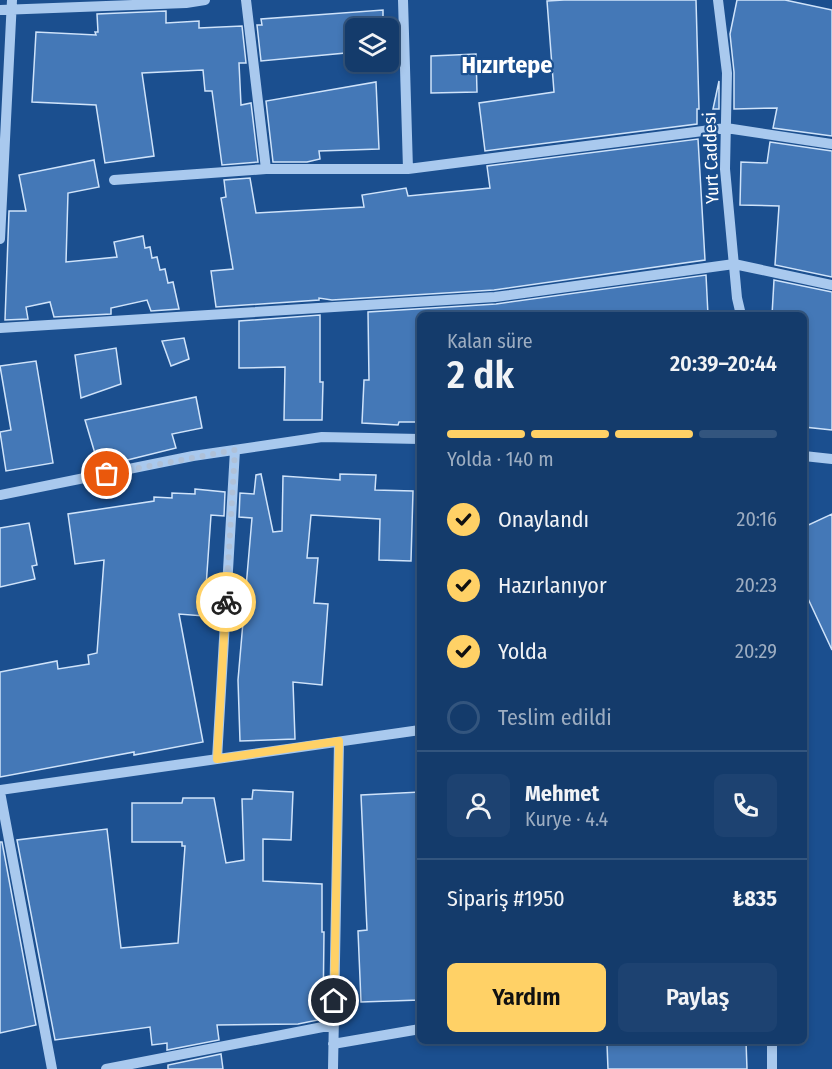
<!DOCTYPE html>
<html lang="tr">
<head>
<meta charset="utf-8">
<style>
  :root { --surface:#143b6b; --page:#1d4271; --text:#f1f3f6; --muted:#9dadc1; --line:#33557e; --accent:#ffd166 }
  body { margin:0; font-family:"Fira Sans Condensed",sans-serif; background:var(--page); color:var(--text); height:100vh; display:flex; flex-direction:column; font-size:22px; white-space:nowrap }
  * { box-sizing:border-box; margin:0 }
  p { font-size:20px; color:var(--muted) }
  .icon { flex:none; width:33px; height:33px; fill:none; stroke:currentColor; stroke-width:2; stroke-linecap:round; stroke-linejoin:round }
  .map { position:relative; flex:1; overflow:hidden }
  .details { position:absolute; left:417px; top:312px; width:390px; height:732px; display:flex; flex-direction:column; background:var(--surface); border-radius:9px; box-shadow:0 3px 9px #0003,0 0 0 2px var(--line) }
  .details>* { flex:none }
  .controls { position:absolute; left:345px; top:18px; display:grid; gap:12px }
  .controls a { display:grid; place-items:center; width:54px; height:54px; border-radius:9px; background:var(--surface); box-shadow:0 3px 9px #0003,0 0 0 2px var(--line); font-size:30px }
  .pin { position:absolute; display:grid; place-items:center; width:51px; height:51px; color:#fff; margin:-26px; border:3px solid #fff; border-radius:50%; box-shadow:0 2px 6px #0007 }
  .courier { position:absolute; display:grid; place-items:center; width:60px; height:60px; margin:-30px; border:4px solid #ffd166; border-radius:50%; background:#fff; color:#222; box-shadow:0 2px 8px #0007 }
  .overview em { font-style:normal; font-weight:600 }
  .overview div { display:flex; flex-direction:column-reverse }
  .overview { display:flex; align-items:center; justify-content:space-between; height:102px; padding:0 30px }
  h1 { font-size:39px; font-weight:600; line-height:45px }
  .bar { display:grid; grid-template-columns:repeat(4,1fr); gap:9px 6px; align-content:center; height:72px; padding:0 30px }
  .bar i { height:8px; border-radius:4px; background:var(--line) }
  .bar .active { background:var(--accent) }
  .bar p { grid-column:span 4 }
  .line { display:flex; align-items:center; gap:15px; padding:0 30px; border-top:2px solid var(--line) }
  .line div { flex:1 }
  .round { display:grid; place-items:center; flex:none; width:63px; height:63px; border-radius:9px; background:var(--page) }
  ol { padding:0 30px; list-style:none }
  li { display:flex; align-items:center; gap:18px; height:66px }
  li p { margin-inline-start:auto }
  li .icon { padding:6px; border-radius:50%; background:var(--accent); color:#111; stroke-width:4 }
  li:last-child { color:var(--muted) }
  li i { width:33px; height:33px; border:3px solid var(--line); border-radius:50% }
  .cta { display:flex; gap:12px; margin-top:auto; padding:12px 30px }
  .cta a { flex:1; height:69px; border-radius:9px; background:var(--accent); color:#111; font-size:24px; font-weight:600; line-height:69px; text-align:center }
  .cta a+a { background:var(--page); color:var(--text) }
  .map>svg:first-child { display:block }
  .building { fill:#4478b7; stroke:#cfe3fa; stroke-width:1.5 }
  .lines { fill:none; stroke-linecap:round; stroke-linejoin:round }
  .minor { stroke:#a9c9ee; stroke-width:10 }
  .done { stroke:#afc1d8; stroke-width:6; stroke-dasharray:0 10.8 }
  .route { stroke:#ffd166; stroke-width:8 }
  .labels { text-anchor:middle; stroke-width:4.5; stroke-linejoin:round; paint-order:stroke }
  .street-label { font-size:18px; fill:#fff; stroke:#1b4f8f }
  .district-label { font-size:24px; font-weight:bold; fill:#fff; stroke:#1b4f8f }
</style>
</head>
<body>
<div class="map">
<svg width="832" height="1069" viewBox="0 0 832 1069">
  <rect width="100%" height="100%" fill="#1b4f8f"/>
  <path class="building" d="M564 0H696L699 109H697V124L485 151 479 103 554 92 547 1Z
    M737 0H785L832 10V136L773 128 777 108 734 109V72L730 34Z
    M383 10V28H356V52L261 61 257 25H262L261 19Z
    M166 11V23L199 21V28L242 26 246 63H239L241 105 251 103 258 162 222 165 212 91H205L203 70 142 73 154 156 105 163 96 105 32 102 36 32 96 35 95 32H98L97 14Z
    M476 54 477 92 431 93V56Z
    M719 81V109H713Z
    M376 82 379 149 319 151 320 159 307 162H273L266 101Z
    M698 139 705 260 494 290 332 300 319 298V300L216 307 211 271 233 269 221 198 226 197 224 180 250 178 256 213 364 207 362 195 406 188 408 196 490 188 487 166Z
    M770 142 832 151V277L775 265 779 206 740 205 741 162 767 163Z
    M94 160 99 187 68 193 66 262 117 257 114 242 143 236 145 248 150 247 152 258 157 257 160 270 165 269 168 283 173 282 179 309 151 311 147 300 111 308V314L54 317 50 302 26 307 28 319 5 320 9 211H26L19 175Z
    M706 275 708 315H420V422H399L398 425 362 423 364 380H369L368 312 496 304Z
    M774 280 832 292V430L804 427V315H772Z
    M320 315V382H323L322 420H284L285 367 239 368V321Z
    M184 338 189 359 171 366 162 341Z
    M116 348 121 384 81 398 75 355Z
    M36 361 53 463 6 471 0 432 11 430 0 366Z
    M196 397 202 428 172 434 176 448 99 467 85 420Z
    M261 474 273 532 282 531 283 476 340 480V474L376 475 375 490 413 491 411 561 379 560 380 519 311 515 307 558H318L314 603 328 604 322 685 293 682 295 739 240 741 238 680 252 518 239 517 240 493 254 494 256 475Z
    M195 489 225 492 224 516 211 515 204 616 179 614 203 742 134 755V752L0 777V672L57 661 58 669 89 664 88 655 97 653 104 560 75 564 68 514 154 501V497L172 498V493L195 494Z
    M832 514V650L804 590V527Z
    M29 523 37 565 32 566 35 579 0 587V528Z
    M253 790 293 792 291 840 263 839V881L322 884V932H324L323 1019 298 1024 217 1025 219 1040 167 1050V1043L152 1045 150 1027 55 1040 17 840 107 829 121 948 178 943 185 846H182V842H132V803H182L183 798H214L226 863 244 860 242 799H252Z
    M420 792V1000L361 1002 358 931 367 930 361 795Z
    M0 842H2L36 1025 0 1033Z
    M671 1041H746L747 1069H608L607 1044 671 1043Z
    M221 1054 223 1069H168V1065Z"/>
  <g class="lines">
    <path class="minor" d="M246 0 266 169
      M403 0 408 169
      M718 0 727 73 725 169 737 298 741 315
      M0 10 186 3 205 0
      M114 180 266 169H408L726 128 832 144
      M0 239 12 0
      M0 328 495 297 734 264 832 285
      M804 456 832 459
      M0 495 193 456 322 437 420 439
      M217 759 235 450
      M0 790 420 730
      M0 792 52 1069
      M772 1041V1069
      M333 1044 420 1029
      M106 1069 333 1025
      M333 1069 339 742"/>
  </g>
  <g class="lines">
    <path class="done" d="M107 474 235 450 226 602"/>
    <path class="route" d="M226 602 217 759 339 741 334 1001"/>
  </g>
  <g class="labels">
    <g class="street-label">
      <text transform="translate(711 158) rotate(-92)" y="6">Yurt Caddesi</text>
    </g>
    <g class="district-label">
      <text x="507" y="73">Hızırtepe</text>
    </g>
  </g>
</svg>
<div class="controls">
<a><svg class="icon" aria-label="layers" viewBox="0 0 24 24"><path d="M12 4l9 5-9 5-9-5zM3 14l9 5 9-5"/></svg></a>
</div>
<div class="pin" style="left:107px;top:474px;background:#ea580c"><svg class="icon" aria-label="bag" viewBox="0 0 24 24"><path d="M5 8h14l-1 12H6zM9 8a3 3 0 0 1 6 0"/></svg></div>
<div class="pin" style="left:334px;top:1001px;background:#1f2937"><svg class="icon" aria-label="home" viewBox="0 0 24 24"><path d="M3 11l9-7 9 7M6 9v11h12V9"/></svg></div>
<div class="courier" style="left:226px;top:602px"><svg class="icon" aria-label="bike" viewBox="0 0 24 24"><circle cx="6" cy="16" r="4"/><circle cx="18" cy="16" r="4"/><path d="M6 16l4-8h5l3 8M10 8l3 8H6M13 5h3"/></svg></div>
<section class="details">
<div class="overview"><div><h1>2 dk</h1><p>Kalan süre</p></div><em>20:39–20:44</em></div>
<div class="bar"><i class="active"></i><i class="active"></i><i class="active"></i><i></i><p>Yolda · 140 m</p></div>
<ol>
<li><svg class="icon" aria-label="check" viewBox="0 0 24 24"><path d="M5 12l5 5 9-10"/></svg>Onaylandı<p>20:16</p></li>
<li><svg class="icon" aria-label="check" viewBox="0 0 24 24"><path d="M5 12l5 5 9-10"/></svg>Hazırlanıyor<p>20:23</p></li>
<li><svg class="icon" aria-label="check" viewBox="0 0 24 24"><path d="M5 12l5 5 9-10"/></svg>Yolda<p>20:29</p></li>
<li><i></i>Teslim edildi</li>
</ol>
<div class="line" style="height:108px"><a class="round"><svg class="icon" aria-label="person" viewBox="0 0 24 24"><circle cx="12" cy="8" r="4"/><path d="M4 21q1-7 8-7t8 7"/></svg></a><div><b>Mehmet</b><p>Kurye · 4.4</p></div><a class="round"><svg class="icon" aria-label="phone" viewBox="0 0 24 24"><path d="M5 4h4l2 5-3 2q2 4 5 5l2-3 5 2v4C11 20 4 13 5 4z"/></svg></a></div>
<div class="line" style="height:78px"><div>Sipariş #1950</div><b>₺835</b></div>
<div class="cta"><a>Yardım</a><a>Paylaş</a></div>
</section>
</div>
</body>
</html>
